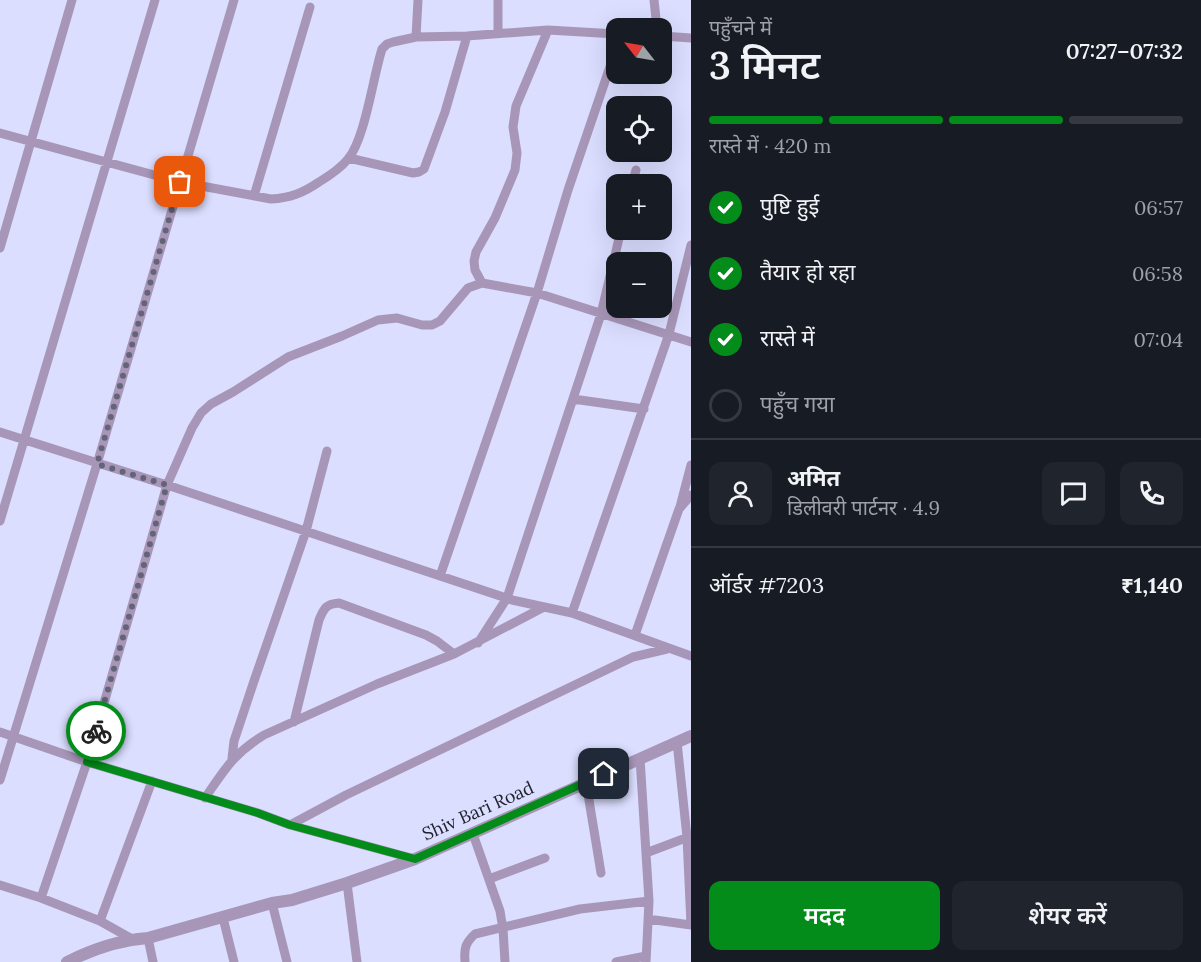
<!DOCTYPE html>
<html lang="hi">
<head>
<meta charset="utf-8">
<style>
  :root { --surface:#171b24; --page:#20242c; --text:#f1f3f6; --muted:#9ea1a6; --line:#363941; --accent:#038c1a }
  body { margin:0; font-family:Lora,"Noto Sans Devanagari",serif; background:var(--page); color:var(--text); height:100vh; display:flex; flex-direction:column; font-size:22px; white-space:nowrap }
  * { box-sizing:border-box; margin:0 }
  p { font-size:20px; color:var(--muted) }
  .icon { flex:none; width:33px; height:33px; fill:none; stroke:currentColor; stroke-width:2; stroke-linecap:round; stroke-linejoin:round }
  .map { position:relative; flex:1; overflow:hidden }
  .drawer { display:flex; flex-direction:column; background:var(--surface); width:510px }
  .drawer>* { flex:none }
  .needle { width:39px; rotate:301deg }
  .tools { position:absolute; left:606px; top:18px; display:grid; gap:12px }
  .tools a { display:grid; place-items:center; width:66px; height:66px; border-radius:12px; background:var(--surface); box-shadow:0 6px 24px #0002; font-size:30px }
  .pin { position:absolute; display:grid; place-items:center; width:51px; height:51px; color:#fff; margin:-26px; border-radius:12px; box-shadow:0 3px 9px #0006 }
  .courier { position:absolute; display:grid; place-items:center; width:60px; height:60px; margin:-30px; border:4px solid #038c1a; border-radius:50%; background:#fff; color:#222; box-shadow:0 2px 8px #0007 }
  .overview em { font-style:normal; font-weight:600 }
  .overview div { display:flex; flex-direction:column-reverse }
  .overview { display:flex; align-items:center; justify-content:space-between; height:102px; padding:0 18px }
  h1 { font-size:39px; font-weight:600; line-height:45px }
  .bar { display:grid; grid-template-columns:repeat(4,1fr); gap:9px 6px; align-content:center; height:72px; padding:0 18px }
  .bar i { height:8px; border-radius:4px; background:var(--line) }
  .bar .current { background:var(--accent) }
  .bar p { grid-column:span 4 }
  .line { display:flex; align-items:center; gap:15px; padding:0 18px; border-top:2px solid var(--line) }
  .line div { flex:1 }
  .round { display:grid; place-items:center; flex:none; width:63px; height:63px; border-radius:12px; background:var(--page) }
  ol { padding:0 18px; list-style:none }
  li { display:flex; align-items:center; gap:18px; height:66px }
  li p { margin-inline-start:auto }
  li .icon { padding:6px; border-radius:50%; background:var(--accent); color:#fff; stroke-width:4 }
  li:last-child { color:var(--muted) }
  li i { width:33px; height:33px; border:3px solid var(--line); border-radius:50% }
  .action { display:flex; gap:12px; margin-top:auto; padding:12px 18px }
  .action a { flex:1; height:69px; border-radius:12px; background:var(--accent); color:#fff; font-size:24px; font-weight:600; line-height:69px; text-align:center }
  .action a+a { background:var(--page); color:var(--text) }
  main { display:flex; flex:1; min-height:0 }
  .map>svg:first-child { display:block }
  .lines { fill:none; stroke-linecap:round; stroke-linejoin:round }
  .minor { stroke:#a896b8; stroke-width:9 }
  .tertiary { stroke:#a896b8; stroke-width:12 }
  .done { stroke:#636478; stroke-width:6; stroke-dasharray:0 10.8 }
  .route { stroke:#038c1a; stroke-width:8 }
  .labels { text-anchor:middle; stroke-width:6; stroke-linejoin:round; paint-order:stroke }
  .street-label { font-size:18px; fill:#22232f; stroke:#dbdeff }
</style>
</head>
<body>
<main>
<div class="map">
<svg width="691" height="962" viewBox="0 0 691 962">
  <rect width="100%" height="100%" fill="#dbdeff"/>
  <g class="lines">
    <path class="minor" d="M498 0V33
      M654 0 657 28
      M662 36 691 38
      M416 37 418 0
      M0 133 180 182 271 199C290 198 303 193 319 182 329 176 340 169 348 159 365 139 373 77 382 49L387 44 393 42 416 37 467 36 548 30 616 34
      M349 158 413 173 419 172 424 169 445 112 467 36
      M632 184 636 170
      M254 196 310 7
      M0 248 72 0
      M482 283 475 270 474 261 476 252 495 218 515 170 517 153 513 127 516 106 548 30
      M573 399 644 409
      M0 432 167 485 512 600 572 613 691 656
      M680 507 691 465
      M0 521 155 0
      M440 576 537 293 568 190 616 49
      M572 613 669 334 691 245
      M635 635 679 509 691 495
      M478 643 507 598 601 314 621 230
      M294 722 319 620C324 608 326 604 339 603L426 635 437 641 454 654
      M0 732 87 762 258 813 290 825 415 859
      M677 742 687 837 691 925
      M232 758 234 741 254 681 306 531 327 451
      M640 758 649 901 646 962
      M0 780 97 464 234 0
      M586 782 601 873
      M205 798C225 769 233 754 264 735L377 684 454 654 544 607
      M290 825 346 795 633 657 667 649
      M473 834 500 911 503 929 505 962
      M646 853 691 836
      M489 879 545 858
      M347 883 357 962
      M0 885 41 898 100 921 132 939
      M41 898 87 762 167 485 192 428 201 413 211 404 233 392 288 357 342 336 378 320 397 318 422 325H432L440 321 468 288 482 283 537 293 691 342
      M272 903 287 962
      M223 918 234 962
      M648 919 691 925
      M100 921 152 781
      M148 938 153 962
      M465 962C464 949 465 943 475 934L580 909 649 901
      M616 962 646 956"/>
    <path class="tertiary" d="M67 962C93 949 119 940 148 938L272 903 292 900 347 883 415 859 691 736"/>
  </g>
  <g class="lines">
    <path class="done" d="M96 731 167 485 97 464 180 182"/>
    <path class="route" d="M96 731 87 762 258 813 290 825 415 859 604 774"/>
  </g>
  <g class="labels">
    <g class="street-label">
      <text transform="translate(478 811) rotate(-24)" y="6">Shiv Bari Road</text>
    </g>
  </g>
</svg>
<div class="tools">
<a><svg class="needle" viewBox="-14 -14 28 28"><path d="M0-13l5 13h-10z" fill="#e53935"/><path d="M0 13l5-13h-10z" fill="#9ea1a6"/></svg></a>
<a><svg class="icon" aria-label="locate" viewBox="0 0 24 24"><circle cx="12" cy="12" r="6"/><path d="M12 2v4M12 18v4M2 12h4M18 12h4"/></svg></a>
<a>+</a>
<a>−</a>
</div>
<div class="pin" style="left:180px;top:182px;background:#ea580c"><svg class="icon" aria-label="bag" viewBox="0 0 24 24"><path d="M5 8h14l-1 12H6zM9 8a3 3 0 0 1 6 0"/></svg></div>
<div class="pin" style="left:604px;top:774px;background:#1f2937"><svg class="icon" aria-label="home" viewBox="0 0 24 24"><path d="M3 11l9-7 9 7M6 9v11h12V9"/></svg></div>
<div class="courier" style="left:96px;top:731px"><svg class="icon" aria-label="bike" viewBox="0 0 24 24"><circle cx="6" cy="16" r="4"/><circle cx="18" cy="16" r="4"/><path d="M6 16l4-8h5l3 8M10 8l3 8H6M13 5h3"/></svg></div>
</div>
<section class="drawer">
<div class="overview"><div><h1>3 मिनट</h1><p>पहुँचने में</p></div><em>07:27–07:32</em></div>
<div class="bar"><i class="current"></i><i class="current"></i><i class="current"></i><i></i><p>रास्ते में · 420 m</p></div>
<ol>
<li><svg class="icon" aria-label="check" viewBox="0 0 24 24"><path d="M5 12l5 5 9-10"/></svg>पुष्टि हुई<p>06:57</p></li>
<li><svg class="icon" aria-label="check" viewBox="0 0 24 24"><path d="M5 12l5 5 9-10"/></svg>तैयार हो रहा<p>06:58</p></li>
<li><svg class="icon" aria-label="check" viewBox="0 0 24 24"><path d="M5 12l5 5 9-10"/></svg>रास्ते में<p>07:04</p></li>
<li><i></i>पहुँच गया</li>
</ol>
<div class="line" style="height:108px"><a class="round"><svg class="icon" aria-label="person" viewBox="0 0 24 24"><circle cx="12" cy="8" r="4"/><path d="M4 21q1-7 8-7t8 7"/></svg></a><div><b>अमित</b><p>डिलीवरी पार्टनर · 4.9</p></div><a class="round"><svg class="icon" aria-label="chat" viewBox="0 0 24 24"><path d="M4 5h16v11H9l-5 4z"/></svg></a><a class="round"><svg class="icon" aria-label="phone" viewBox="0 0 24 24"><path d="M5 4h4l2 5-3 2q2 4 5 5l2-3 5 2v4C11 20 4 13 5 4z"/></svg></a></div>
<div class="line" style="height:78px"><div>ऑर्डर #7203</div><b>₹1,140</b></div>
<div class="action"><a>मदद</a><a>शेयर करें</a></div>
</section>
</main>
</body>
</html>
